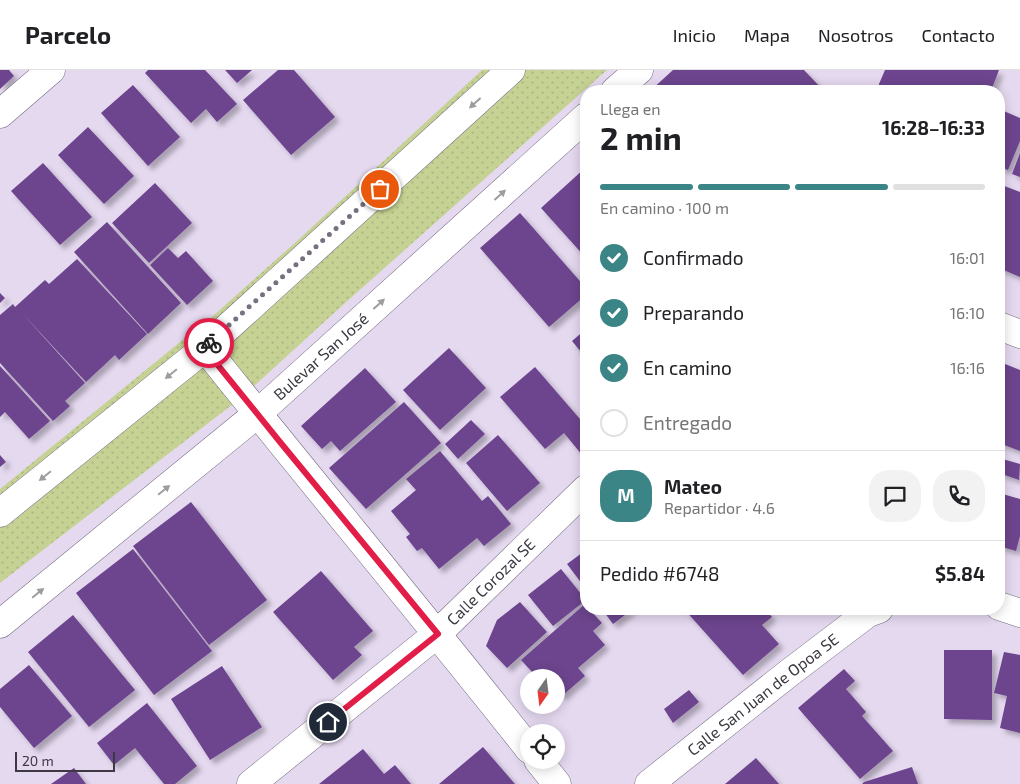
<!DOCTYPE html>
<html lang="es">
<head>
<meta charset="utf-8">
<style>
  :root { --surface:#fff; --page:#f2f2f2; --text:#202124; --muted:#757577; --line:#e0e0e0; --accent:#3c8587 }
  body { margin:0; font-family:"Exo 2",sans-serif; background:var(--page); color:var(--text); height:100vh; display:flex; flex-direction:column; font-size:19px; white-space:nowrap }
  * { box-sizing:border-box; margin:0 }
  p { font-size:16px; color:var(--muted) }
  .icon { flex:none; width:28px; height:28px; fill:none; stroke:currentColor; stroke-width:2; stroke-linecap:round; stroke-linejoin:round }
  .map { position:relative; flex:1; overflow:hidden }
  .sheet { position:absolute; left:580px; top:15px; width:425px; height:530px; display:flex; flex-direction:column; background:var(--surface); border-radius:20px; box-shadow:0 2px 12px #0003 }
  .sheet>* { flex:none }
  .needle { width:32px; rotate:194deg }
  .buttons { position:absolute; left:520px; top:599px; display:grid; gap:10px }
  .buttons a { display:grid; place-items:center; width:45px; height:45px; border-radius:50%; background:var(--surface); box-shadow:0 2px 12px #0003; font-size:25px }
  .scale { position:absolute; left:15px; bottom:12px; width:100px; box-sizing:border-box; padding-left:5px; border:2px solid #3d3842; border-top:0; font-size:14px; line-height:18px; white-space:nowrap; color:#3d3842; -webkit-text-stroke:4px #e5d9f0; paint-order:stroke }
  .pin { position:absolute; display:grid; place-items:center; width:42px; height:42px; color:#fff; margin:-21px; border:2px solid #fff; border-radius:50%; box-shadow:0 1px 5px #0007 }
  .courier { position:absolute; display:grid; place-items:center; width:50px; height:50px; margin:-25px; border:4px solid #e11d48; border-radius:50%; background:#fff; color:#222; box-shadow:0 1px 6px #0007 }
  .headline em { font-style:normal; font-weight:700 }
  .headline div { display:flex; flex-direction:column-reverse }
  .headline { display:flex; align-items:center; justify-content:space-between; height:85px; padding:0 20px }
  h1 { font-size:32px; font-weight:700; line-height:38px }
  .bar { display:grid; grid-template-columns:repeat(4,1fr); gap:8px 5px; align-content:center; height:60px; padding:0 20px }
  .bar i { height:6px; border-radius:4px; background:var(--line) }
  .bar .current { background:var(--accent) }
  .bar p { grid-column:span 4 }
  .line { display:flex; align-items:center; gap:12px; padding:0 20px; border-top:1px solid var(--line) }
  .line div { flex:1 }
  .round { display:grid; place-items:center; flex:none; width:52px; height:52px; border-radius:20px; background:var(--page) }
  ol { padding:0 20px; list-style:none }
  li { display:flex; align-items:center; gap:15px; height:55px }
  li p { margin-inline-start:auto }
  li .icon { padding:5px; border-radius:50%; background:var(--accent); color:#fff; stroke-width:4 }
  li:last-child { color:var(--muted) }
  li i { width:28px; height:28px; border:2px solid var(--line); border-radius:50% }
  header { display:flex; align-items:center; gap:30px; box-sizing:border-box; height:70px; padding:0 25px; background:var(--surface); border-bottom:1px solid var(--line) }
  header strong { font-size:24px }
  nav { display:flex; gap:28px; margin-inline-start:auto; font-size:18px }
  .map>svg:first-child { display:block }
  .park { fill:url(#park-dots) }
  .building { fill:#6d448e; filter:url(#shadow) }
  .lines { fill:none; stroke-linecap:round; stroke-linejoin:round }
  .minor-casing { stroke:#756b80; stroke-width:29 }
  .minor { stroke:#fff; stroke-width:28 }
  .oneway { fill:#9e9ca0 }
  .done { stroke:#78707f; stroke-width:5; stroke-dasharray:0 9 }
  .route { stroke:#e11d48; stroke-width:6 }
  .labels { text-anchor:middle; stroke-width:5; stroke-linejoin:round; paint-order:stroke }
  .street-label { font-size:16px; fill:#3d3842; stroke:#e5d9f0 }
</style>
</head>
<body>
<header>
<strong>Parcelo</strong>
<nav><a>Inicio</a><a>Mapa</a><a>Nosotros</a><a>Contacto</a></nav>
</header>
<div class="map">
<svg width="1020" height="714" viewBox="0 0 1020 714">
  <defs>
    <pattern id="park-dots" width="8" height="8" patternUnits="userSpaceOnUse" patternTransform="scale(1.25)"><rect width="8" height="8" fill="#c6d294"/><path d="M2 2h.1M6 6h.1" fill="none" stroke="#abb581" stroke-width="1.8" stroke-linecap="round"/></pattern>
    <filter id="shadow"><feDropShadow dx="4.5" dy="4.5" stdDeviation="2.5" flood-color="#0004"/></filter>
  </defs>
  <rect width="100%" height="100%" fill="#e5d9f0"/>
  <path class="park" d="M482 0H607L344 234 242 327 195 262 297 171Z
    M191 263 241 328 0 513V419Z"/>
  <path class="building" d="M0 0H9L14 6 0 19Z
    M148 0H205L237 34 217 52 206 39 191 53 145 3Z
    M225 0H252L237 13Z
    M278 0H294L335 47 291 85 243 30Z
    M673 0H804L824 21H650Z
    M885 0H999L991 21H876Z
    M133 15 180 67 148 96 101 43Z
    M999 39 1020 48V71L1008 100 999 97Z
    M88 57 134 106 104 134 58 85Z
    M1020 83V107L1012 104Z
    M43 93 92 147 60 175 11 121Z
    M585 98 586 99V188L541 138Z
    M155 113 192 153 149 193 112 153Z
    M999 114 1020 122V207L999 198Z
    M520 143 586 218V225L549 257 480 178Z
    M107 152 181 233 148 264 74 182Z
    M168 178 178 188 186 181 213 211 187 235 150 195Z
    M77 189 147 264 119 290 115 285 86 312 21 242 85 313 65 331 70 336 53 351 0 293V245L13 234 15 237 45 210 49 214Z
    M0 223 5 228 0 233Z
    M586 259V288L572 271Z
    M449 278 486 318 440 360 403 320Z
    M1000 292 1020 300V381L999 373V296Z
    M0 296 50 351 29 369 5 342 0 347Z
    M535 297 586 356V383L583 386 564 363 545 379 500 327Z
    M365 298 396 332 340 381 331 371 322 379 301 356Z
    M404 332 441 373 366 439 329 398Z
    M471 350 485 364 458 389 445 374Z
    M498 365 540 413 507 441 466 393Z
    M440 381 482 431 488 426 511 454 484 476 477 468 439 499 422 478 417 481 406 467 410 464 391 441 416 420 406 409Z
    M0 385 6 392 0 397Z
    M999 388 1020 394 1019 410 999 403Z
    M999 423 1020 429V466L1016 481 999 476Z
    M191 432 267 530 209 575 133 476Z
    M133 479 212 581 154 625 76 523Z
    M586 480V519L567 494Z
    M561 499 586 530 553 556 528 525Z
    M321 501 373 561 354 577 362 585 333 610 273 542Z
    M520 532 547 562 507 598 486 576 497 550Z
    M585 534 586 536V539H589L602 553 593 561 605 575 578 598 585 606 562 626 556 620V608H530L534 604 521 590Z
    M602 539H633L613 554Z
    M684 539H765L772 547 762 555 779 574 743 605Z
    M73 545 135 620 89 657 28 582Z
    M944 580H992V650L944 649Z
    M1004 582 1020 585V663L1000 658 1007 626 994 623Z
    M29 595 72 646 34 678 0 637V619Z
    M222 596 262 657 210 690 171 629Z
    M844 599 855 611 846 619 866 642 862 646 893 681 860 709 798 638Z
    M529 609V625L521 616Z
    M689 620 699 632 673 653 664 639Z
    M147 633 197 696 175 714H164L135 678 114 695 97 673Z
    M483 677 515 714H439Z
    M363 679 384 704 395 695 411 714H319Z
    M756 688 779 714H725Z
    M912 697 918 714H862L864 712Z
    M74 698 86 714H51Z"/>
  <g class="lines">
    <defs>
      <g id="minor">
        <path d="M615 21 639 0"/>
        <path d="M0 44 51 0"/>
        <path d="M999 256 1020 264"/>
        <path d="M205 278C312 412 422 544 529 679"/>
        <path d="M0 443 205 278 511 0"/>
        <path d="M999 536 1020 543"/>
        <path id="s1" d="M0 554 257 344 586 47"/>
        <path d="M538 690 557 714"/>
        <path id="s2" d="M251 714 437 564 586 419"/>
        <path id="s3" d="M649 714 789 603 868 543 879 539"/>
      </g>
    </defs>
    <use href="#minor" class="minor-casing"/>
    <use href="#minor" class="minor"/>
  </g>
  <defs><path id="oneway-solid" d="M-6-.8H1V-3.2L6.5 0L1 3.2V.8H-6Z" transform="scale(1.25)"/></defs>
  <g class="oneway">
    <use href="#oneway-solid" transform="translate(475 33) rotate(138)"/>
    <use href="#oneway-solid" transform="translate(500 125) rotate(-42)"/>
    <use href="#oneway-solid" transform="translate(379 234) rotate(-42)"/>
    <use href="#oneway-solid" transform="translate(171 304) rotate(141)"/>
    <use href="#oneway-solid" transform="translate(45 406) rotate(141)"/>
    <use href="#oneway-solid" transform="translate(164 420) rotate(-39)"/>
    <use href="#oneway-solid" transform="translate(38 523) rotate(-39)"/>
  </g>
  <g class="lines">
    <path class="done" d="M209 273 380 119"/>
    <path class="route" d="M209 273 204 278 280 372 438 564 328 652"/>
  </g>
  <g class="labels">
    <g class="street-label">
      <text dy="6" stroke="none"><textPath href="#s1" startOffset="418">Bulevar San José</textPath></text>
      <text dy="6" stroke="none"><textPath href="#s2" startOffset="314">Calle Corozal SE</textPath></text>
      <text dy="6" stroke="none"><textPath href="#s3" startOffset="145">Calle San Juan de Opoa SE</textPath></text>
    </g>
  </g>
</svg>
<div class="buttons">
<a><svg class="needle" viewBox="-14 -14 28 28"><path d="M0-13l5 13h-10z" fill="#e53935"/><path d="M0 13l5-13h-10z" fill="#757577"/></svg></a>
<a><svg class="icon" aria-label="locate" viewBox="0 0 24 24"><circle cx="12" cy="12" r="6"/><path d="M12 2v4M12 18v4M2 12h4M18 12h4"/></svg></a>
</div>
<div class="scale">20 m</div>
<div class="pin" style="left:380px;top:119px;background:#ea580c"><svg class="icon" aria-label="bag" viewBox="0 0 24 24"><path d="M5 8h14l-1 12H6zM9 8a3 3 0 0 1 6 0"/></svg></div>
<div class="pin" style="left:328px;top:652px;background:#1f2937"><svg class="icon" aria-label="home" viewBox="0 0 24 24"><path d="M3 11l9-7 9 7M6 9v11h12V9"/></svg></div>
<div class="courier" style="left:209px;top:273px"><svg class="icon" aria-label="bike" viewBox="0 0 24 24"><circle cx="6" cy="16" r="4"/><circle cx="18" cy="16" r="4"/><path d="M6 16l4-8h5l3 8M10 8l3 8H6M13 5h3"/></svg></div>
<section class="sheet">
<div class="headline"><div><h1>2 min</h1><p>Llega en</p></div><em>16:28–16:33</em></div>
<div class="bar"><i class="current"></i><i class="current"></i><i class="current"></i><i></i><p>En camino · 100 m</p></div>
<ol>
<li><svg class="icon" aria-label="check" viewBox="0 0 24 24"><path d="M5 12l5 5 9-10"/></svg>Confirmado<p>16:01</p></li>
<li><svg class="icon" aria-label="check" viewBox="0 0 24 24"><path d="M5 12l5 5 9-10"/></svg>Preparando<p>16:10</p></li>
<li><svg class="icon" aria-label="check" viewBox="0 0 24 24"><path d="M5 12l5 5 9-10"/></svg>En camino<p>16:16</p></li>
<li><i></i>Entregado</li>
</ol>
<div class="line" style="height:90px"><b class="round" style="background:var(--accent);color:#fff">M</b><div><b>Mateo</b><p>Repartidor · 4.6</p></div><a class="round"><svg class="icon" aria-label="chat" viewBox="0 0 24 24"><path d="M4 5h16v11H9l-5 4z"/></svg></a><a class="round"><svg class="icon" aria-label="phone" viewBox="0 0 24 24"><path d="M5 4h4l2 5-3 2q2 4 5 5l2-3 5 2v4C11 20 4 13 5 4z"/></svg></a></div>
<div class="line" style="height:65px"><div>Pedido #6748</div><b>$5.84</b></div>
</section>
</div>
</body>
</html>
